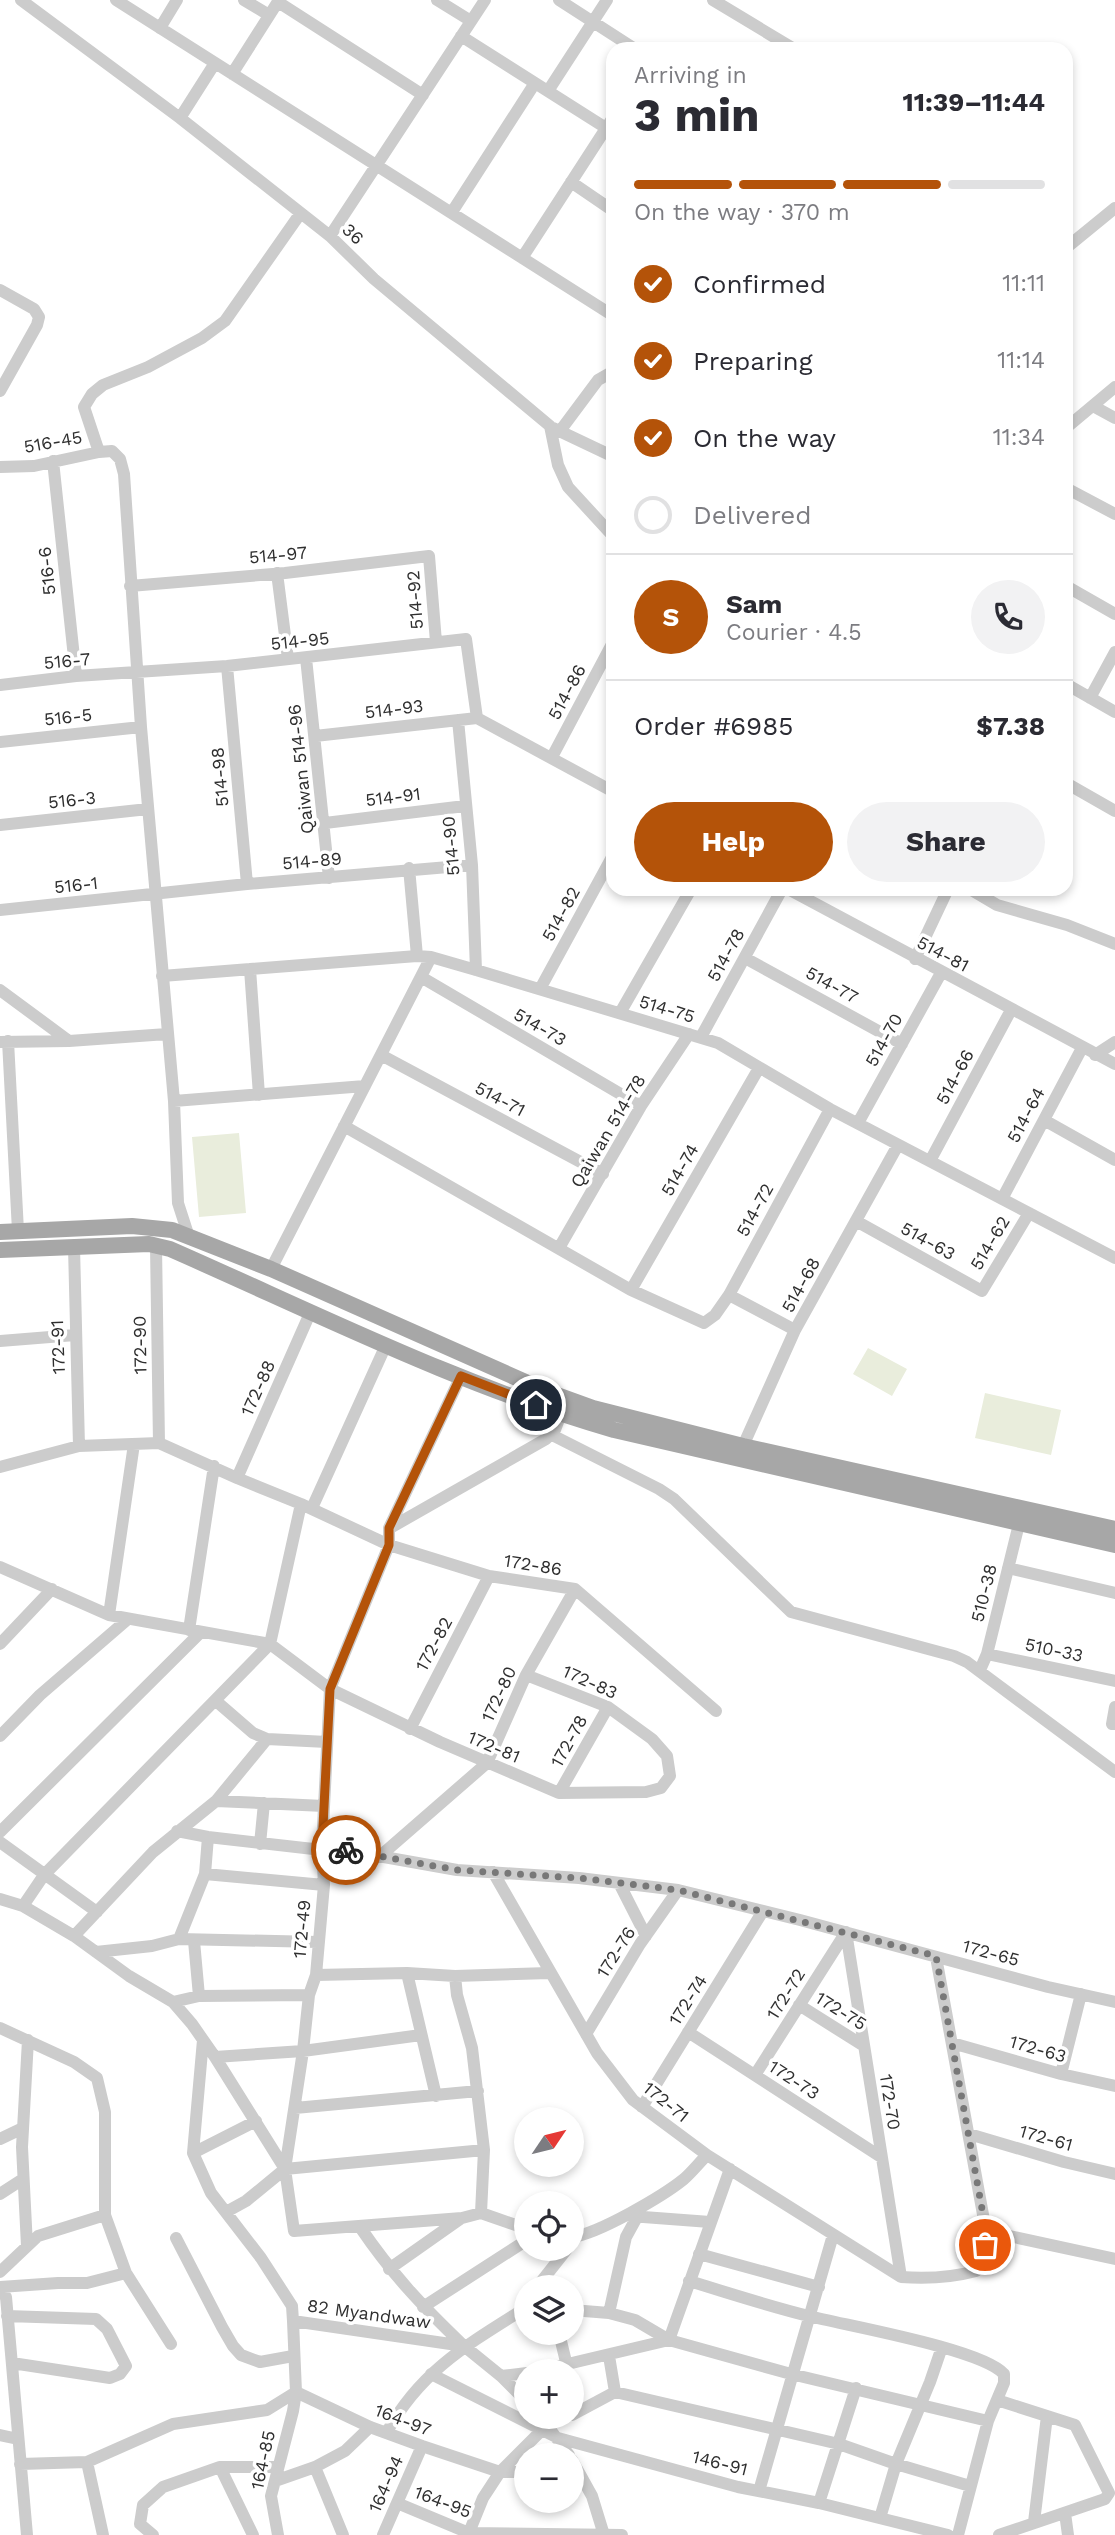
<!DOCTYPE html>
<html lang="en">
<head>
<meta charset="utf-8">
<style>
  :root { --surface:#fff; --page:#f2f2f3; --text:#2b2b33; --muted:#7c7c81; --line:#e1e1e2; --accent:#b45309 }
  body { margin:0; font-family:"Work Sans",sans-serif; background:var(--page); color:var(--text); height:100vh; display:flex; flex-direction:column; font-size:26px; white-space:nowrap }
  * { box-sizing:border-box; margin:0 }
  p { font-size:23px; color:var(--muted) }
  .icon { flex:none; width:38px; height:38px; fill:none; stroke:currentColor; stroke-width:2; stroke-linecap:round; stroke-linejoin:round }
  .map { position:relative; flex:1; overflow:hidden }
  .details { position:absolute; left:606px; top:42px; width:467px; height:854px; display:flex; flex-direction:column; background:var(--surface); border-radius:21px; box-shadow:0 4px 10px #0003 }
  .details>* { flex:none }
  .needle { width:46px; rotate:55deg }
  .tools { position:absolute; left:514px; top:2107px; display:grid; gap:14px }
  .tools a { display:grid; place-items:center; width:70px; height:70px; border-radius:50%; background:var(--surface); box-shadow:0 4px 10px #0003; font-size:35px }
  .pin { position:absolute; display:grid; place-items:center; width:60px; height:60px; color:#fff; margin:-30px; border:4px solid #fff; border-radius:50%; box-shadow:0 2px 7px #0007 }
  .courier { position:absolute; display:grid; place-items:center; width:70px; height:70px; margin:-35px; border:5px solid #b45309; border-radius:50%; background:#fff; color:#222; box-shadow:0 2px 9px #0007 }
  .summary em { font-style:normal; font-weight:700 }
  .summary div { display:flex; flex-direction:column-reverse }
  .summary { display:flex; align-items:center; justify-content:space-between; height:119px; padding:0 28px }
  h1 { font-size:46px; font-weight:700; line-height:52px }
  .bar { display:grid; grid-template-columns:repeat(4,1fr); gap:10px 7px; align-content:center; height:84px; padding:0 28px }
  .bar i { height:9px; border-radius:5px; background:var(--line) }
  .bar .selected { background:var(--accent) }
  .bar p { grid-column:span 4 }
  .line { display:flex; align-items:center; gap:18px; padding:0 28px; border-top:2px solid var(--line) }
  .line div { flex:1 }
  .round { display:grid; place-items:center; flex:none; width:74px; height:74px; border-radius:37px; background:var(--page) }
  ol { padding:0 28px; list-style:none }
  li { display:flex; align-items:center; gap:21px; height:77px }
  li p { margin-inline-start:auto }
  li .icon { padding:7px; border-radius:50%; background:var(--accent); color:#fff; stroke-width:4 }
  li:last-child { color:var(--muted) }
  li i { width:38px; height:38px; border:4px solid var(--line); border-radius:50% }
  .action { display:flex; gap:14px; margin-top:auto; padding:14px 28px }
  .action a { flex:1; height:80px; border-radius:42px; background:var(--accent); color:#fff; font-size:28px; font-weight:700; line-height:80px; text-align:center }
  .action a+a { background:var(--page); color:var(--text) }
  .map>svg:first-child { display:block }
  .green { fill:#e9eddc }
  .lines { fill:none; stroke-linecap:round; stroke-linejoin:round }
  .minor { stroke:#ccc; stroke-width:12 }
  .major { stroke:#a7a7a7; stroke-width:16 }
  .done { stroke:#787878; stroke-width:7; stroke-dasharray:0 12.6 }
  .route { stroke:#b45309; stroke-width:9 }
  .labels { text-anchor:middle; stroke-width:7; stroke-linejoin:round; paint-order:stroke }
  .street-label { font-size:18px; fill:#2f2f2f; stroke:#fff }
</style>
</head>
<body>
<div class="map">
<svg width="1115" height="2535" viewBox="0 0 1115 2535">
  <rect width="100%" height="100%" fill="#fff"/>
  <path class="green" d="M239 1133 246 1213 199 1217 192 1137Z
    M868 1348 907 1369 892 1396 853 1374Z
    M985 1393 1061 1410 1051 1455 975 1438Z"/>
  <g class="lines">
    <path class="minor" d="M21 0 180 118 330 236 374 279 550 426 558 465 568 487 612 535
      M116 0 612 315
      M244 0 269 15
      M437 0 471 21
      M559 0 635 49
      M713 0 794 49
      M278 2 423 95
      M160 28 177 0
      M461 36 606 128
      M232 74 279 0
      M548 91 607 0
      M180 118 215 63
      M571 182 612 210
      M452 212 535 83
      M330 236 485 0
      M1066 248 1115 208
      M522 258 612 119
      M0 290 34 309 39 317 37 325 0 391
      M1093 406 1115 418
      M553 428 612 456
      M1066 428 1115 387
      M560 431 598 380 612 372
      M99 452 84 407 92 394 103 385 148 367 202 338 225 321 300 214
      M53 461 76 676
      M0 467 34 466 99 452 112 451 120 459 124 474 141 727 174 1101 178 1203 189 1237
      M1066 488 1115 514
      M277 573 288 659
      M130 586 285 573 429 556 436 642
      M1066 586 1115 614
      M306 658 329 878
      M227 666 247 884
      M1066 684 1115 712
      M0 685 76 676 227 666 466 639 477 718
      M1090 698 1115 652
      M477 718 612 791
      M458 720 472 865 476 970
      M315 736 477 718
      M0 742 141 727
      M552 757 612 644
      M1066 783 1115 811
      M325 823 465 806
      M0 825 148 809
      M409 868 417 956
      M788 889 1115 1064
      M970 889 997 905 1067 925 1115 944
      M0 910 247 884 472 865
      M745 958 902 1044
      M915 959 948 889
      M250 969 259 1095
      M162 976 417 956 431 957 476 970 718 1043 830 1109 1115 1258
      M421 977 641 1106
      M540 989 612 857
      M0 990 69 1041 167 1034
      M620 1013 691 889
      M701 1037 782 889
      M8 1041 18 1231
      M0 1042 69 1041
      M381 1055 603 1174
      M1095 1055 1115 1042
      M174 1101 365 1086
      M1044 1120 1115 1160
      M858 1123 941 973
      M344 1126 631 1290 704 1323 715 1315 729 1295 830 1109
      M930 1161 1011 1010
      M1002 1199 1082 1048
      M856 1221 982 1291 1029 1213
      M156 1246 159 1443
      M74 1247 79 1446
      M559 1248 641 1106 689 1034
      M271 1269 431 957
      M631 1290 759 1068
      M729 1295 795 1330
      M0 1341 75 1335
      M552 1435 659 1489 674 1499 791 1612 954 1656 967 1662 1115 1772
      M743 1446 795 1330 898 1145
      M0 1467 79 1446 159 1443 237 1478 301 1504 389 1545 489 1576 575 1589 716 1711
      M237 1478 311 1311
      M312 1508 386 1345
      M390 1528 546 1439 555 1430 561 1414
      M0 1567 109 1615 270 1644 330 1689 440 1742 559 1793 646 1792 661 1788 670 1776 667 1756 652 1739 608 1707 526 1675
      M1008 1568 1115 1593
      M109 1615 134 1444
      M189 1630 214 1466
      M0 1644 52 1589
      M987 1654 1115 1681
      M980 1670 987 1654 1019 1524
      M216 1701 253 1733 267 1739 327 1742
      M1115 1707 1112 1724H1115
      M410 1729 489 1576
      M0 1736 40 1695 128 1619
      M559 1793 608 1707
      M216 1801 324 1806
      M177 1831 208 1837 322 1850
      M0 1832 201 1632
      M0 1842 97 1912
      M260 1844 264 1803
      M322 1846 457 1870 579 1878 678 1890 800 1920 1048 1987 1115 2002
      M379 1857 487 1763 526 1675 575 1589
      M493 1872 597 2053 633 2100 707 2155 901 2277C928 2279 950 2278 976 2271L983 2259 986 2231 936 1957
      M205 1874 324 1885
      M619 1883 646 1936
      M0 1899 23 1906 74 1936 129 1976 173 2002 192 2024 215 2057 285 2169 294 2231 462 2218 481 2213 527 2229
      M23 1906 44 1875 270 1644 301 1504
      M846 1932 901 2277
      M74 1936 153 1852 216 1801 267 1739
      M179 1939 205 1874 208 1837
      M194 1941 199 1996
      M96 1952 152 1946 179 1939 318 1942
      M407 1973 436 2096
      M316 1975 407 1973 455 1976 549 1973
      M455 1976 457 1995 472 2048 484 2150 481 2213
      M173 2002 199 1996 309 1995
      M799 2005 864 2046
      M0 2028 74 2062 97 2078 105 2112V2215L38 2236 0 2272
      M688 2032 881 2157
      M586 2034 640 1944 678 1890
      M203 2040 193 2153 211 2193 261 2258 292 2306 293 2321
      M952 2043 1061 2074 1115 2086
      M215 2057 303 2051 421 2035
      M1061 2074 1081 1994
      M755 2075 846 1932
      M642 2107 763 1911
      M295 2108 478 2091
      M969 2134 1064 2162 1115 2174
      M0 2139 23 2128
      M193 2153 256 2121
      M285 2169 303 2051 309 1995 316 1975 324 1885 322 1846 330 1689 389 1545V1528L461 1376
      M0 2194 23 2179
      M226 2212 246 2201 285 2169 484 2150
      M105 2215 126 2273 171 2344
      M630 2216 710 2222
      M360 2227C392 2274 422 2306 464 2346
      M986 2231 1115 2259
      M572 2237C598 2234 663 2196 684 2179 692 2172 699 2163 707 2155
      M176 2238 222 2327 233 2346 241 2355 260 2362 293 2356
      M27 2246 22 2147 28 2040
      M699 2254 819 2287
      M389 2269 460 2219
      M689 2281C729 2293 768 2306 809 2316 848 2326 982 2349 1004 2374V2383L988 2421 958 2535
      M0 2287 58 2283H87L126 2273
      M537 2287 567 2249
      M0 2291 6 2297 27 2535
      M423 2307 527 2240
      M572 2310 609 2313 635 2320 669 2340 791 2374 988 2421
      M609 2313 626 2237 637 2217
      M7 2316 96 2319 107 2329 126 2366 120 2374 110 2378 12 2363
      M559 2333 567 2366
      M669 2340 730 2169
      M609 2356 615 2392
      M538 2371 669 2340
      M431 2374 558 2438 738 2487 819 2503 948 2535
      M501 2376 527 2373
      M296 2392 370 2427 422 2446 500 2472H527
      M997 2400 1075 2425 1109 2493 1105 2499 999 2535
      M572 2415 615 2392 839 2444 896 2464 970 2486
      M541 2417 569 2455
      M387 2432C421 2370 470 2343 527 2307
      M0 2435 18 2439
      M572 2460 592 2496 604 2535
      M87 2462 103 2535
      M20 2464 87 2462 173 2424 267 2410 296 2392
      M220 2467 253 2535
      M315 2467 343 2535
      M275 2481 315 2467 345 2451 370 2427
      M759 2491 833 2235
      M397 2503 469 2533 622 2535
      M819 2503 856 2388
      M1065 2513 1068 2535
      M880 2518 896 2464 930 2382 942 2347
      M1034 2522 1047 2416
      M153 2535 140 2524 143 2505 163 2487 220 2467H278
      M278 2535 271 2496 293 2411 296 2392 293 2321 464 2346 501 2376 527 2402
      M383 2535 422 2446
      M468 2535 483 2498 500 2472 541 2431"/>
    <path class="major" d="M0 1232 132 1226 172 1230 271 1269 546 1391 593 1408 743 1446 1115 1529
      M0 1250 149 1244 170 1249C316 1313 460 1386 614 1430L1115 1545"/>
  </g>
  <g class="lines">
    <path class="done" d="M346 1850 457 1870 579 1878 678 1890 936 1956 986 2231 985 2245"/>
    <path class="route" d="M346 1850 322 1846 330 1689 389 1545V1528L461 1376 536 1405"/>
  </g>
  <g class="labels">
    <g class="street-label">
      <text transform="translate(353 234) rotate(43)" y="6">36</text>
      <text transform="translate(53 442) rotate(-10)" y="6">516-45</text>
      <text transform="translate(278 555) rotate(-5)" y="6">514-97</text>
      <text transform="translate(47 571) rotate(-96)" y="6">516-6</text>
      <text transform="translate(415 600) rotate(-94)" y="6">514-92</text>
      <text transform="translate(300 641) rotate(-6)" y="6">514-95</text>
      <text transform="translate(67 661) rotate(-5)" y="6">516-7</text>
      <text transform="translate(567 692) rotate(-62)" y="6">514-86</text>
      <text transform="translate(394 709) rotate(-7)" y="6">514-93</text>
      <text transform="translate(68 717) rotate(-6)" y="6">516-5</text>
      <text transform="translate(301 769) rotate(-96)" y="6">Qaiwan 514-96</text>
      <text transform="translate(220 777) rotate(-95)" y="6">514-98</text>
      <text transform="translate(393 797) rotate(-7)" y="6">514-91</text>
      <text transform="translate(72 800) rotate(-6)" y="6">516-3</text>
      <text transform="translate(451 846) rotate(-95)" y="6">514-90</text>
      <text transform="translate(312 861) rotate(-5)" y="6">514-89</text>
      <text transform="translate(76 885) rotate(-6)" y="6">516-1</text>
      <text transform="translate(561 914) rotate(-61)" y="6">514-82</text>
      <text transform="translate(943 954) rotate(28)" y="6">514-81</text>
      <text transform="translate(726 955) rotate(-61)" y="6">514-78</text>
      <text transform="translate(832 985) rotate(29)" y="6">514-77</text>
      <text transform="translate(667 1009) rotate(17)" y="6">514-75</text>
      <text transform="translate(540 1027) rotate(30)" y="6">514-73</text>
      <text transform="translate(884 1040) rotate(-61)" y="6">514-70</text>
      <text transform="translate(955 1077) rotate(-62)" y="6">514-66</text>
      <text transform="translate(500 1099) rotate(28)" y="6">514-71</text>
      <text transform="translate(1026 1115) rotate(-62)" y="6">514-64</text>
      <text transform="translate(608 1131) rotate(-59)" y="6">Qaiwan 514-78</text>
      <text transform="translate(680 1170) rotate(-60)" y="6">514-74</text>
      <text transform="translate(755 1210) rotate(-61)" y="6">514-72</text>
      <text transform="translate(928 1241) rotate(29)" y="6">514-63</text>
      <text transform="translate(990 1243) rotate(-59)" y="6">514-62</text>
      <text transform="translate(801 1285) rotate(-61)" y="6">514-68</text>
      <text transform="translate(140 1345) rotate(-91)" y="6">172-90</text>
      <text transform="translate(58 1347) rotate(-92)" y="6">172-91</text>
      <text transform="translate(258 1388) rotate(-66)" y="6">172-88</text>
      <text transform="translate(533 1565) rotate(9)" y="6">172-86</text>
      <text transform="translate(984 1593) rotate(-76)" y="6">510-38</text>
      <text transform="translate(434 1644) rotate(-62)" y="6">172-82</text>
      <text transform="translate(1054 1650) rotate(12)" y="6">510-33</text>
      <text transform="translate(590 1682) rotate(24)" y="6">172-83</text>
      <text transform="translate(499 1694) rotate(-65)" y="6">172-80</text>
      <text transform="translate(569 1741) rotate(-61)" y="6">172-78</text>
      <text transform="translate(494 1747) rotate(23)" y="6">172-81</text>
      <text transform="translate(302 1929) rotate(-85)" y="6">172-49</text>
      <text transform="translate(616 1952) rotate(-58)" y="6">172-76</text>
      <text transform="translate(991 1953) rotate(15)" y="6">172-65</text>
      <text transform="translate(786 1994) rotate(-58)" y="6">172-72</text>
      <text transform="translate(688 2000) rotate(-58)" y="6">172-74</text>
      <text transform="translate(841 2011) rotate(32)" y="6">172-75</text>
      <text transform="translate(1038 2049) rotate(16)" y="6">172-63</text>
      <text transform="translate(794 2080) rotate(33)" y="6">172-73</text>
      <text transform="translate(666 2102) rotate(39)" y="6">172-71</text>
      <text transform="translate(890 2102) rotate(81)" y="6">172-70</text>
      <text transform="translate(1046 2138) rotate(16)" y="6">172-61</text>
      <text transform="translate(369 2314) rotate(8)" y="6">82 Myandwaw</text>
      <text transform="translate(403 2420) rotate(21)" y="6">164-97</text>
      <text transform="translate(263 2460) rotate(-78)" y="6">164-85</text>
      <text transform="translate(720 2463) rotate(14)" y="6">146-91</text>
      <text transform="translate(386 2484) rotate(-66)" y="6">164-94</text>
      <text transform="translate(443 2502) rotate(21)" y="6">164-95</text>
    </g>
  </g>
</svg>
<div class="tools">
<a><svg class="needle" viewBox="-14 -14 28 28"><path d="M0-13l5 13h-10z" fill="#e53935"/><path d="M0 13l5-13h-10z" fill="#7c7c81"/></svg></a>
<a><svg class="icon" aria-label="locate" viewBox="0 0 24 24"><circle cx="12" cy="12" r="6"/><path d="M12 2v4M12 18v4M2 12h4M18 12h4"/></svg></a>
<a><svg class="icon" aria-label="layers" viewBox="0 0 24 24"><path d="M12 4l9 5-9 5-9-5zM3 14l9 5 9-5"/></svg></a>
<a>+</a>
<a>−</a>
</div>
<div class="pin" style="left:985px;top:2245px;background:#ea580c"><svg class="icon" aria-label="bag" viewBox="0 0 24 24"><path d="M5 8h14l-1 12H6zM9 8a3 3 0 0 1 6 0"/></svg></div>
<div class="pin" style="left:536px;top:1405px;background:#1f2937"><svg class="icon" aria-label="home" viewBox="0 0 24 24"><path d="M3 11l9-7 9 7M6 9v11h12V9"/></svg></div>
<div class="courier" style="left:346px;top:1850px"><svg class="icon" aria-label="bike" viewBox="0 0 24 24"><circle cx="6" cy="16" r="4"/><circle cx="18" cy="16" r="4"/><path d="M6 16l4-8h5l3 8M10 8l3 8H6M13 5h3"/></svg></div>
<section class="details">
<div class="summary"><div><h1>3 min</h1><p>Arriving in</p></div><em>11:39–11:44</em></div>
<div class="bar"><i class="selected"></i><i class="selected"></i><i class="selected"></i><i></i><p>On the way · 370 m</p></div>
<ol>
<li><svg class="icon" aria-label="check" viewBox="0 0 24 24"><path d="M5 12l5 5 9-10"/></svg>Confirmed<p>11:11</p></li>
<li><svg class="icon" aria-label="check" viewBox="0 0 24 24"><path d="M5 12l5 5 9-10"/></svg>Preparing<p>11:14</p></li>
<li><svg class="icon" aria-label="check" viewBox="0 0 24 24"><path d="M5 12l5 5 9-10"/></svg>On the way<p>11:34</p></li>
<li><i></i>Delivered</li>
</ol>
<div class="line" style="height:126px"><b class="round" style="background:var(--accent);color:#fff">S</b><div><b>Sam</b><p>Courier · 4.5</p></div><a class="round"><svg class="icon" aria-label="phone" viewBox="0 0 24 24"><path d="M5 4h4l2 5-3 2q2 4 5 5l2-3 5 2v4C11 20 4 13 5 4z"/></svg></a></div>
<div class="line" style="height:91px"><div>Order #6985</div><b>$7.38</b></div>
<div class="action"><a>Help</a><a>Share</a></div>
</section>
</div>
</body>
</html>
